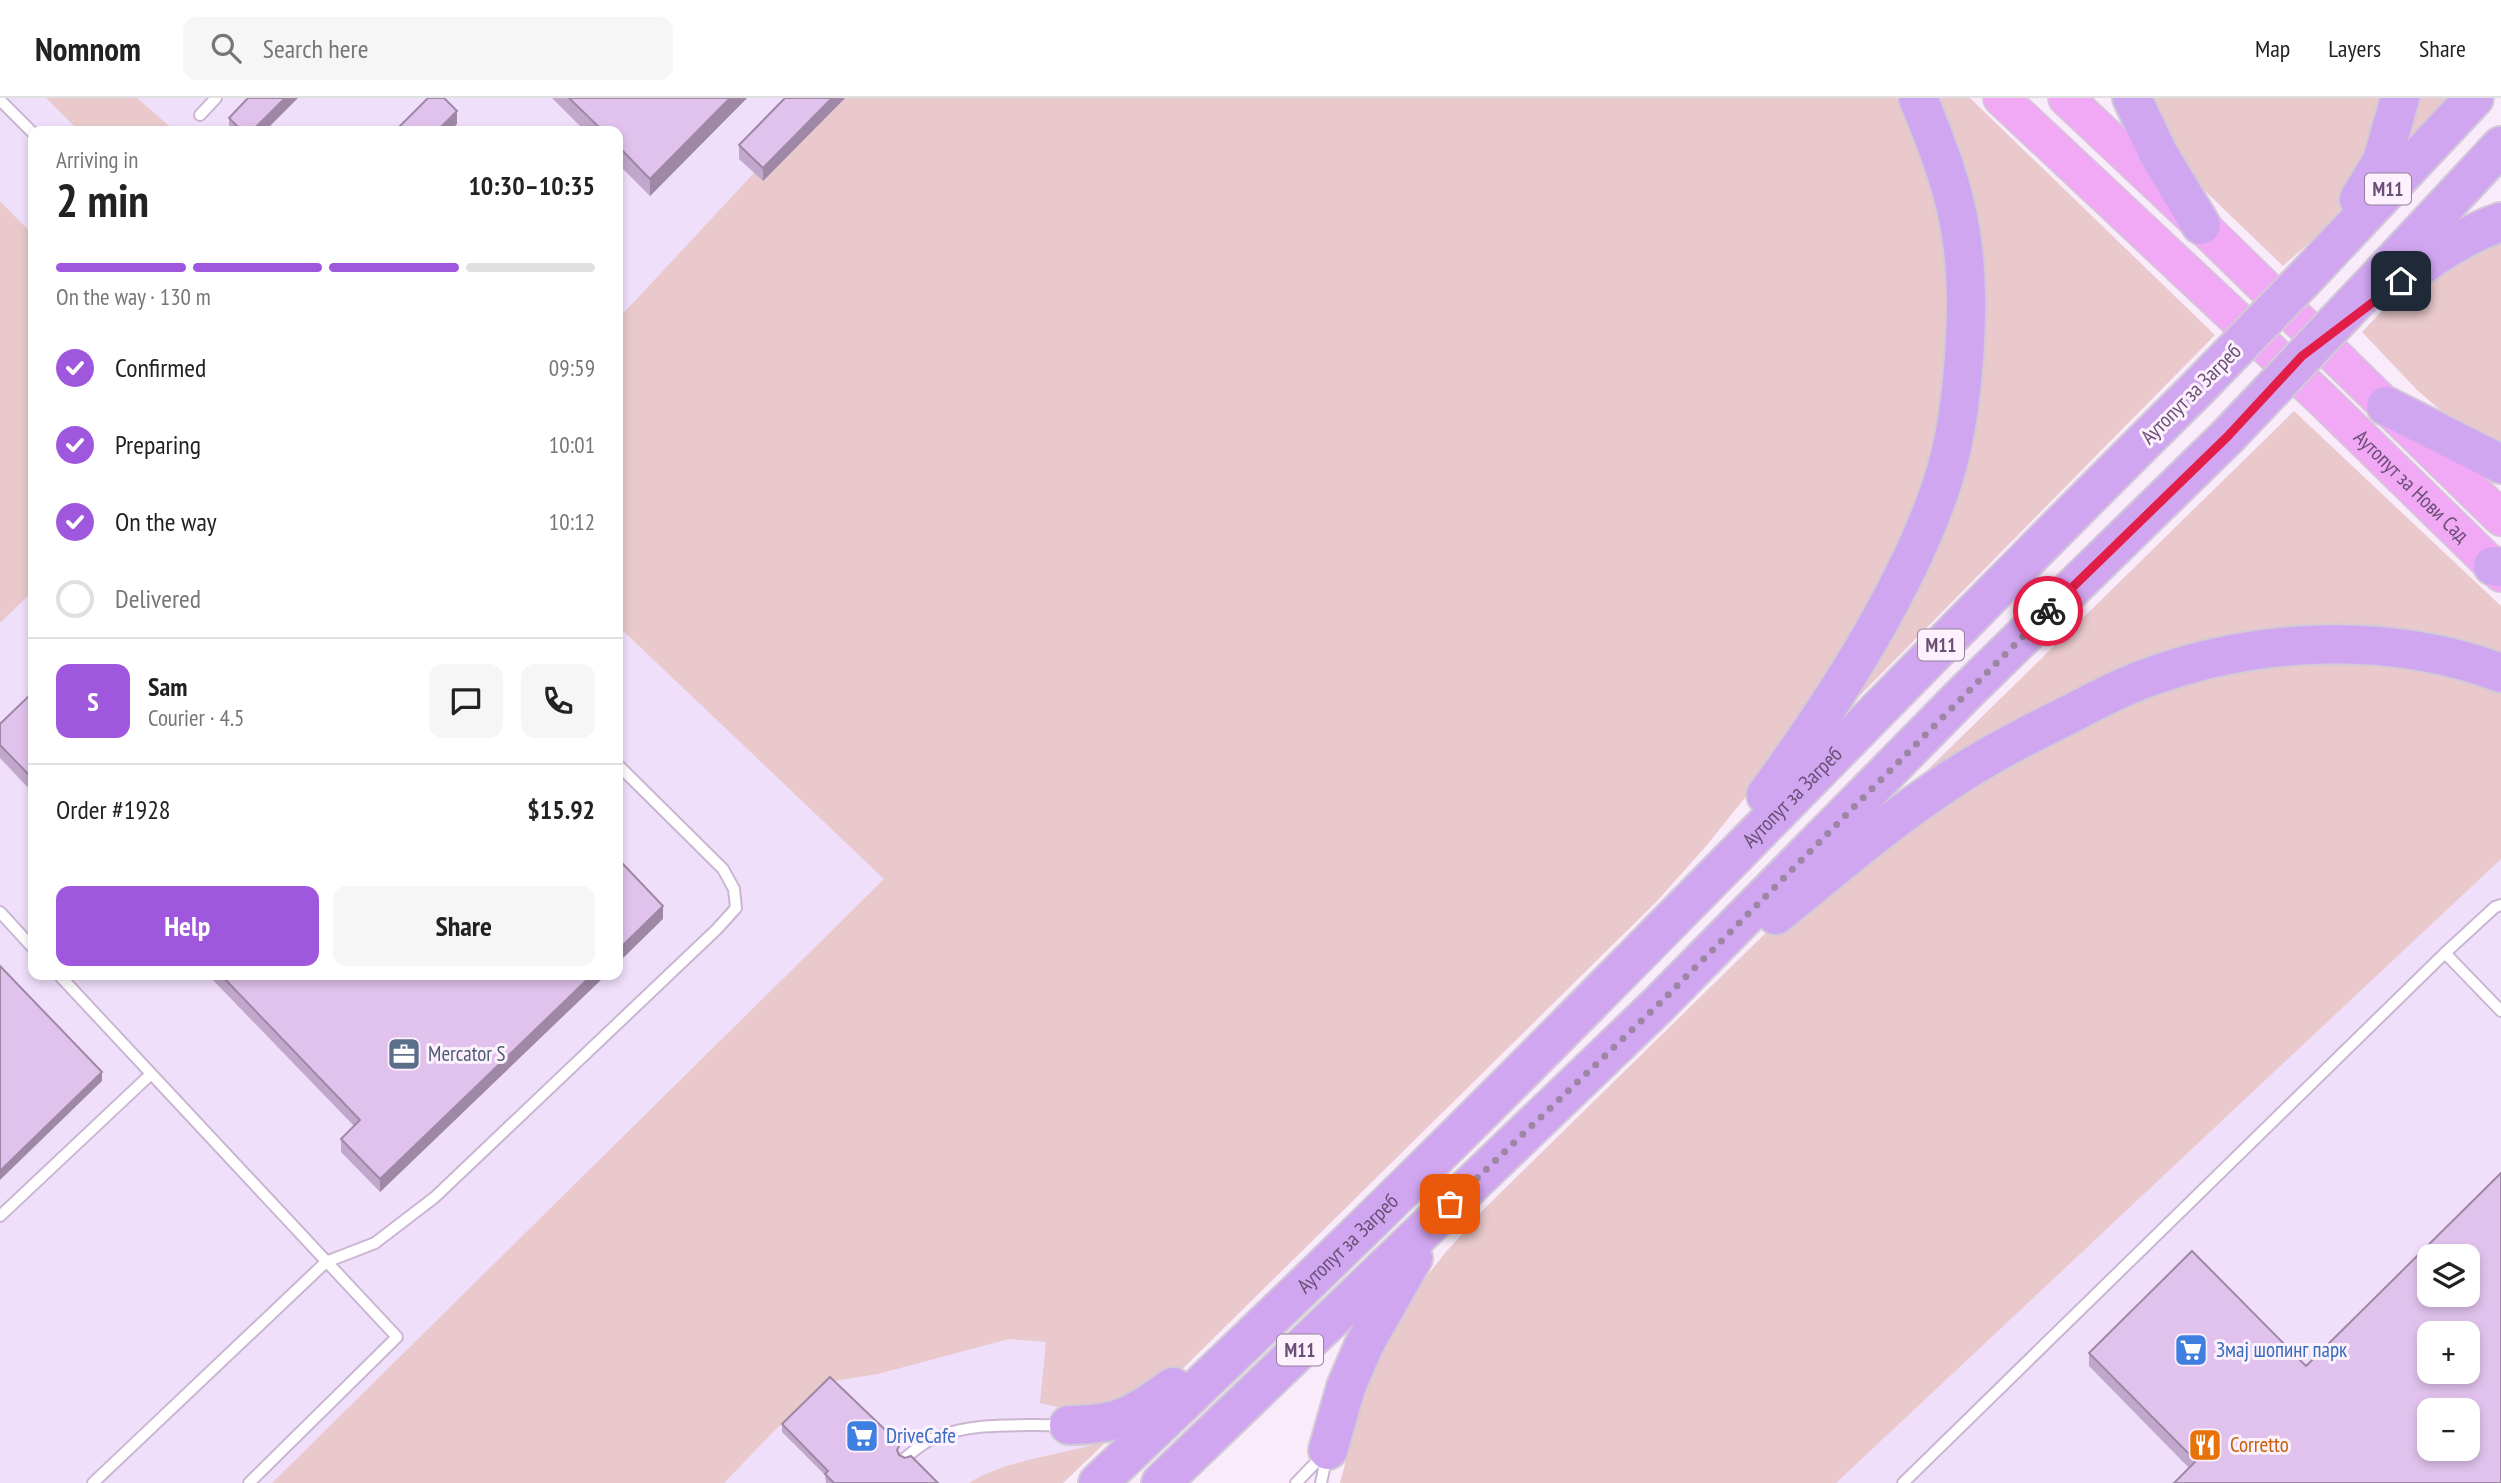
<!DOCTYPE html>
<html lang="en">
<head>
<meta charset="utf-8">
<style>
  :root { --surface:#fff; --page:#f6f6f6; --text:#222; --muted:#767676; --line:#e0e0e0; --accent:#9f58dd }
  body { margin:0; font-family:"PT Sans Narrow",sans-serif; background:var(--page); color:var(--text); height:100vh; display:flex; flex-direction:column; font-size:26px; white-space:nowrap }
  * { box-sizing:border-box; margin:0 }
  p { font-size:23px; color:var(--muted) }
  .icon { flex:none; width:38px; height:38px; fill:none; stroke:currentColor; stroke-width:2; stroke-linecap:round; stroke-linejoin:round }
  .map { position:relative; flex:1; overflow:hidden }
  .sheet { position:absolute; left:28px; top:28px; width:595px; height:854px; display:flex; flex-direction:column; background:var(--surface); border-radius:14px; box-shadow:0 4px 10px #0003 }
  .sheet>* { flex:none }
  .buttons { position:absolute; left:2417px; top:1146px; display:grid; gap:14px }
  .buttons a { display:grid; place-items:center; width:63px; height:63px; border-radius:14px; background:var(--surface); box-shadow:0 4px 10px #0003; font-size:35px }
  .pin { position:absolute; display:grid; place-items:center; width:60px; height:60px; color:#fff; margin:-30px; border-radius:14px; box-shadow:0 4px 10px #0006 }
  .courier { position:absolute; display:grid; place-items:center; width:70px; height:70px; margin:-35px; border:5px solid #e11d48; border-radius:50%; background:#fff; color:#222; box-shadow:0 2px 9px #0007 }
  .head em { font-style:normal; font-weight:700 }
  .head div { display:flex; flex-direction:column-reverse }
  .head { display:flex; align-items:center; justify-content:space-between; height:119px; padding:0 28px }
  h1 { font-size:46px; font-weight:700; line-height:52px }
  .bar { display:grid; grid-template-columns:repeat(4,1fr); gap:10px 7px; align-content:center; height:84px; padding:0 28px }
  .bar i { height:9px; border-radius:5px; background:var(--line) }
  .bar .on { background:var(--accent) }
  .bar p { grid-column:span 4 }
  .line { display:flex; align-items:center; gap:18px; padding:0 28px; border-top:2px solid var(--line) }
  .line div { flex:1 }
  .round { display:grid; place-items:center; flex:none; width:74px; height:74px; border-radius:14px; background:var(--page) }
  ol { padding:0 28px; list-style:none }
  li { display:flex; align-items:center; gap:21px; height:77px }
  li p { margin-inline-start:auto }
  li .icon { padding:7px; border-radius:50%; background:var(--accent); color:#fff; stroke-width:4 }
  li:last-child { color:var(--muted) }
  li i { width:38px; height:38px; border:4px solid var(--line); border-radius:50% }
  .button { display:flex; gap:14px; margin-top:auto; padding:14px 28px }
  .button a { flex:1; height:80px; border-radius:14px; background:var(--accent); color:#fff; font-size:28px; font-weight:700; line-height:80px; text-align:center }
  .button a+a { background:var(--page); color:var(--text) }
  header { display:flex; align-items:center; gap:42px; box-sizing:border-box; height:98px; padding:0 35px; background:var(--surface); border-bottom:2px solid var(--line) }
  header strong { font-size:33px }
  nav { display:flex; gap:38px; margin-inline-start:auto; font-size:24px }
  .search { width:490px; height:63px; background:var(--page); display:flex; align-items:center; gap:18px; box-sizing:border-box; padding:0 24px; border-radius:14px; color:var(--muted); font-size:26px }
  .map>svg:first-child { display:block }
  .commercial { fill:#f0dffb; fill-rule:evenodd }
  .green { fill:#e9c9cc }
  .lines { fill:none; stroke-linecap:round; stroke-linejoin:round }
  .lane-casing { stroke:#cbb6d2; stroke-width:14 }
  .primary-casing { stroke:#d2cad6; stroke-width:38 }
  .highway-casing { stroke:#d2cad6; stroke-width:42 }
  .lane { stroke:#fff; stroke-width:10 }
  .primary { stroke:#f1a8f5; stroke-width:35 }
  .highway { stroke:#d1a6f1; stroke-width:38 }
  .highway-bridge-casing { stroke:#d2cad6; stroke-width:42; stroke-linecap:butt }
  .highway-bridge { stroke:#d1a6f1; stroke-width:38 }
  .wall { fill:#c2a7cc }
  .shaded-wall { fill:#9e88a6 }
  .building { fill:#e1c2ed; stroke:#9e88a6; stroke-width:2; fill-rule:evenodd }
  .done { stroke:#9c86a4; stroke-width:7; stroke-dasharray:0 12.6 }
  .route { stroke:#e11d48; stroke-width:9 }
  .labels { text-anchor:middle; stroke-width:6; stroke-linejoin:round; paint-order:stroke }
  .shield { fill:#fdf1fe; stroke:#95809e; stroke-width:2 }
  .shield-label { font-size:19px; font-weight:bold; fill:#694f75 }
  .street-label { font-size:21px; fill:#694f75; stroke:#fdf1fe }
  .service-label { font-size:21px; fill:#4e5e75; stroke:#fdf1fe; text-anchor:start }
  .shop-label { font-size:21px; fill:#366cbe; stroke:#fdf1fe; text-anchor:start }
  .food-label { font-size:21px; fill:#c56008; stroke:#fdf1fe; text-anchor:start }
</style>
</head>
<body>
<header>
<strong>Nomnom</strong>
<div class="search"><svg class="icon" aria-label="search" viewBox="0 0 24 24"><circle cx="10" cy="10" r="6"/><path d="M15 15l6 6"/></svg>Search here</div>
<nav><a>Map</a><a>Layers</a><a>Share</a></nav>
</header>
<div class="map">
<svg width="2501" height="1385" viewBox="0 0 2501 1385">
  <rect width="100%" height="100%" fill="#faebfb"/>
  <path class="commercial" d="M0 0H1906L1707 747 1656 804 1063 1385H0ZM33 33H618V877H33Z
    M2501 761V1385H1836L2497 763ZM2429 1158H2468V1197H2429ZM2429 1236H2468V1274H2429ZM2429 1312H2468V1351H2429Z"/>
  <path class="green" d="M46 0H137L175 33H79Z
    M824 0H1896L1920 39 1956 195 1934 371 1855 540 1755 687 1707 747 1656 804 1156 1297 1081 1314 1040 1305 1046 1244 1009 1241 878 1276 828 1284 775 1332 724 1385H272L884 781 618 528V221Z
    M1934 0H1970L2215 237 1820 638 1972 316Z
    M2144 0H2387L2352 98 2317 138 2283 168 2204 92 2170 46Z
    M2413 0H2450L2391 63Z
    M0 103 33 137V493L0 525Z
    M2501 137V354L2459 328 2417 292 2362 234 2414 180Z
    M2294 313 2501 508V557L2289 536 1901 698Z
    M2386 558 2501 587V761L1836 1385H1340L1368 1279 1405 1206 1445 1155 1486 1109 1786 815 1864 754 2065 631 2237 565Z
    M1107 1343 1063 1385H969C1005 1362 1065 1356 1107 1343Z"/>
  <g class="lines">
    <defs>
      <path id="lane" d="M0 2 33 35
        M200 17 216 0
        M0 814 33 850
        M2445 855 2501 913
        M59 877 397 1239 249 1385
        M0 1118 151 976
        M905 1360C913 1354 922 1345 932 1341 971 1323 1021 1328 1062 1327
        M93 1385 326 1164 375 1145 435 1099 717 831 736 810 734 791 723 771 618 667
        M1296 1385 1323 1357
        M1321 1385 1327 1357
        M1903 1385 2445 855 2495 809 2501 807"/>
      <g id="primary">
        <path id="s1" d="M2001 0 2322 301 2501 476"/>
        <path d="M2066 0 2201 127 2501 420"/>
      </g>
      <g id="highway">
        <path d="M2132 0 2158 55 2201 127"/>
        <path d="M2359 101 2382 63 2400 0"/>
        <path d="M2377 181 2501 48"/>
        <path d="M2303 182 2474 0"/>
        <path d="M2401 183C2431 159 2464 137 2501 124"/>
        <path d="M2386 308 2501 366"/>
        <path d="M2493 468 2501 469"/>
        <path d="M1766 697C1832 607 1905 494 1941 389 1964 321 1972 207 1961 136 1954 89 1936 44 1918 0"/>
        <path d="M1776 817C1827 776 1876 733 1930 696 1970 667 2014 644 2058 622 2086 608 2114 592 2144 581 2256 539 2388 533 2501 575"/>
        <path d="M1069 1327C1120 1327 1133 1317 1173 1289"/>
        <path d="M1328 1352 1346 1289 1364 1247 1413 1160"/>
        <path id="s2" d="M1098 1385C1226 1264 1353 1142 1478 1017 1719 777 1953 532 2195 293"/>
        <path d="M1161 1385 1658 907 1965 595 2228 338"/>
      </g>
    </defs>
    <use href="#lane" class="lane-casing"/>
    <use href="#primary" class="primary-casing"/>
    <use href="#highway" class="highway-casing"/>
    <use href="#lane" class="lane"/>
    <use href="#primary" class="primary"/>
    <use href="#highway" class="highway"/>
    <defs>
      <path id="highway-bridge" d="M2195 293 2303 182
        M2228 338 2377 181"/>
    </defs>
    <use href="#highway-bridge" class="highway-bridge-casing"/>
    <use href="#highway-bridge" class="highway-bridge"/>
  </g>
  <path class="wall" d="M552 0H747L650 98 618 66V33H585Z
    M785 0H845L763 83 739 61V47Z
    M229 20 265 33H229Z
    M33 594V695L0 660V626Z
    M208 877H606L380 1094 341 1054V1041L354 1028Z
    M2089 1255 2306 1268 2501 1385 2189 1370 2089 1268Z
    M782 1326 900 1354 899 1357 938 1385H826L825 1377 782 1334Z"/>
  <path class="shaded-wall" d="M285 0H298L265 33H252Z
    M730 0H747L650 98V81Z
    M832 0H845L763 83V70Z
    M457 13V26L450 33H437Z
    M663 808V821L618 865V852Z
    M592 877H606L380 1094V1081Z
    M102 974V983L0 1082V1073Z"/>
  <path class="building" d="M248 0H285L252 33H242L229 20Z
    M428 0H444L457 13 437 33H395Z
    M569 0H730L650 81 618 48V33H603Z
    M785 0H832L763 70 739 47Z
    M33 594V681L0 647V626Z
    M622 765 663 808 618 852V768Z
    M0 868 102 974 0 1073Z
    M221 877H592L380 1081 341 1041 360 1022Z
    M2501 1075V1385H2174L2196 1363 2089 1255 2192 1153 2306 1268ZM2429 1158H2468V1197H2429ZM2429 1236H2468V1274H2429ZM2429 1312H2468V1351H2429Z
    M830 1279 900 1346 897 1352 899 1357 905 1360 911 1358 938 1385H834L825 1376 828 1373 782 1326Z"/>
  <g class="lines">
    <path class="done" d="M1450 1106 1658 907 2048 513"/>
    <path class="route" d="M2048 513 2228 338 2302 258 2401 183"/>
  </g>
  <defs>
    <symbol id="office-square" viewBox="-11 -11 22 22"><rect x="-9" y="-9" width="18" height="18" rx="4" fill="#5c6f8a" stroke="#fdf1fe"/><path d="M-6-3h4V-5.5h4V-3h4V5H-6ZM-1-4.5V-3h2v-1.5ZM-6 0V1H6V0Z" fill="#fff"/></symbol>
    <symbol id="supermarket-square" viewBox="-11 -11 22 22"><rect x="-9" y="-9" width="18" height="18" rx="4" fill="#3f7fe0" stroke="#fdf1fe"/><path d="M-6-5.5h2.5l.6 2H6L4.5 2H-2.5L-4.4-4H-6ZM-1.5 3.2a1.3 1.3 0 1 0 .1 0ZM3 3.2a1.3 1.3 0 1 0 .1 0Z" fill="#fff"/></symbol>
    <symbol id="restaurant-square" viewBox="-11 -11 22 22"><rect x="-9" y="-9" width="18" height="18" rx="4" fill="#e8710a" stroke="#fdf1fe"/><path d="M-5-6h1v4h1v-4h1v4h1v-4h1v5L-1.5 .5V6h-2V.5L-5-1ZM5-6V6H3V1.5H1.5Q1.5-4 5-6Z" fill="#fff"/></symbol>
  </defs>
  <g fill-rule="evenodd">
    <use href="#office-square" x="385" y="937" width="38" height="38"/>
    <use href="#supermarket-square" x="2172" y="1233" width="38" height="38"/>
    <use href="#supermarket-square" x="843" y="1319" width="38" height="38"/>
    <use href="#restaurant-square" x="2186" y="1328" width="38" height="38"/>
  </g>
  <g class="labels">
    <g class="shield">
      <rect x="2365" y="75.5" width="46" height="31" rx="5"/>
      <rect x="1918" y="531.5" width="46" height="31" rx="5"/>
      <rect x="1277" y="1236.5" width="46" height="31" rx="5"/>
    </g>
    <g class="shield-label">
      <text x="2388" y="98">M11</text>
      <text x="1941" y="554">M11</text>
      <text x="1300" y="1259">M11</text>
    </g>
    <g class="street-label">
      <text transform="translate(2191 296) rotate(-45)" y="7">Аутопут за Загреб</text>
      <text dy="7" stroke="none"><textPath href="#s1" startOffset="565">Аутопут за Нови Сад</textPath></text>
      <text dy="7" stroke="none"><textPath href="#s2" startOffset="976">Аутопут за Загреб</textPath></text>
      <text dy="7" stroke="none"><textPath href="#s2" startOffset="346">Аутопут за Загреб</textPath></text>
    </g>
    <g class="service-label">
      <text x="428" y="963">Mercator S</text>
    </g>
    <g class="shop-label">
      <text x="2216" y="1259">Змај шопинг парк</text>
      <text x="886" y="1345">DriveCafe</text>
    </g>
    <g class="food-label">
      <text x="2230" y="1354">Corretto</text>
    </g>
  </g>
</svg>
<div class="buttons">
<a><svg class="icon" aria-label="layers" viewBox="0 0 24 24"><path d="M12 4l9 5-9 5-9-5zM3 14l9 5 9-5"/></svg></a>
<a>+</a>
<a>−</a>
</div>
<div class="pin" style="left:1450px;top:1106px;background:#ea580c"><svg class="icon" aria-label="bag" viewBox="0 0 24 24"><path d="M5 8h14l-1 12H6zM9 8a3 3 0 0 1 6 0"/></svg></div>
<div class="pin" style="left:2401px;top:183px;background:#1f2937"><svg class="icon" aria-label="home" viewBox="0 0 24 24"><path d="M3 11l9-7 9 7M6 9v11h12V9"/></svg></div>
<div class="courier" style="left:2048px;top:513px"><svg class="icon" aria-label="bike" viewBox="0 0 24 24"><circle cx="6" cy="16" r="4"/><circle cx="18" cy="16" r="4"/><path d="M6 16l4-8h5l3 8M10 8l3 8H6M13 5h3"/></svg></div>
<section class="sheet">
<div class="head"><div><h1>2 min</h1><p>Arriving in</p></div><em>10:30–10:35</em></div>
<div class="bar"><i class="on"></i><i class="on"></i><i class="on"></i><i></i><p>On the way · 130 m</p></div>
<ol>
<li><svg class="icon" aria-label="check" viewBox="0 0 24 24"><path d="M5 12l5 5 9-10"/></svg>Confirmed<p>09:59</p></li>
<li><svg class="icon" aria-label="check" viewBox="0 0 24 24"><path d="M5 12l5 5 9-10"/></svg>Preparing<p>10:01</p></li>
<li><svg class="icon" aria-label="check" viewBox="0 0 24 24"><path d="M5 12l5 5 9-10"/></svg>On the way<p>10:12</p></li>
<li><i></i>Delivered</li>
</ol>
<div class="line" style="height:126px"><b class="round" style="background:var(--accent);color:#fff">S</b><div><b>Sam</b><p>Courier · 4.5</p></div><a class="round"><svg class="icon" aria-label="chat" viewBox="0 0 24 24"><path d="M4 5h16v11H9l-5 4z"/></svg></a><a class="round"><svg class="icon" aria-label="phone" viewBox="0 0 24 24"><path d="M5 4h4l2 5-3 2q2 4 5 5l2-3 5 2v4C11 20 4 13 5 4z"/></svg></a></div>
<div class="line" style="height:91px"><div>Order #1928</div><b>$15.92</b></div>
<div class="button"><a>Help</a><a>Share</a></div>
</section>
</div>
</body>
</html>
